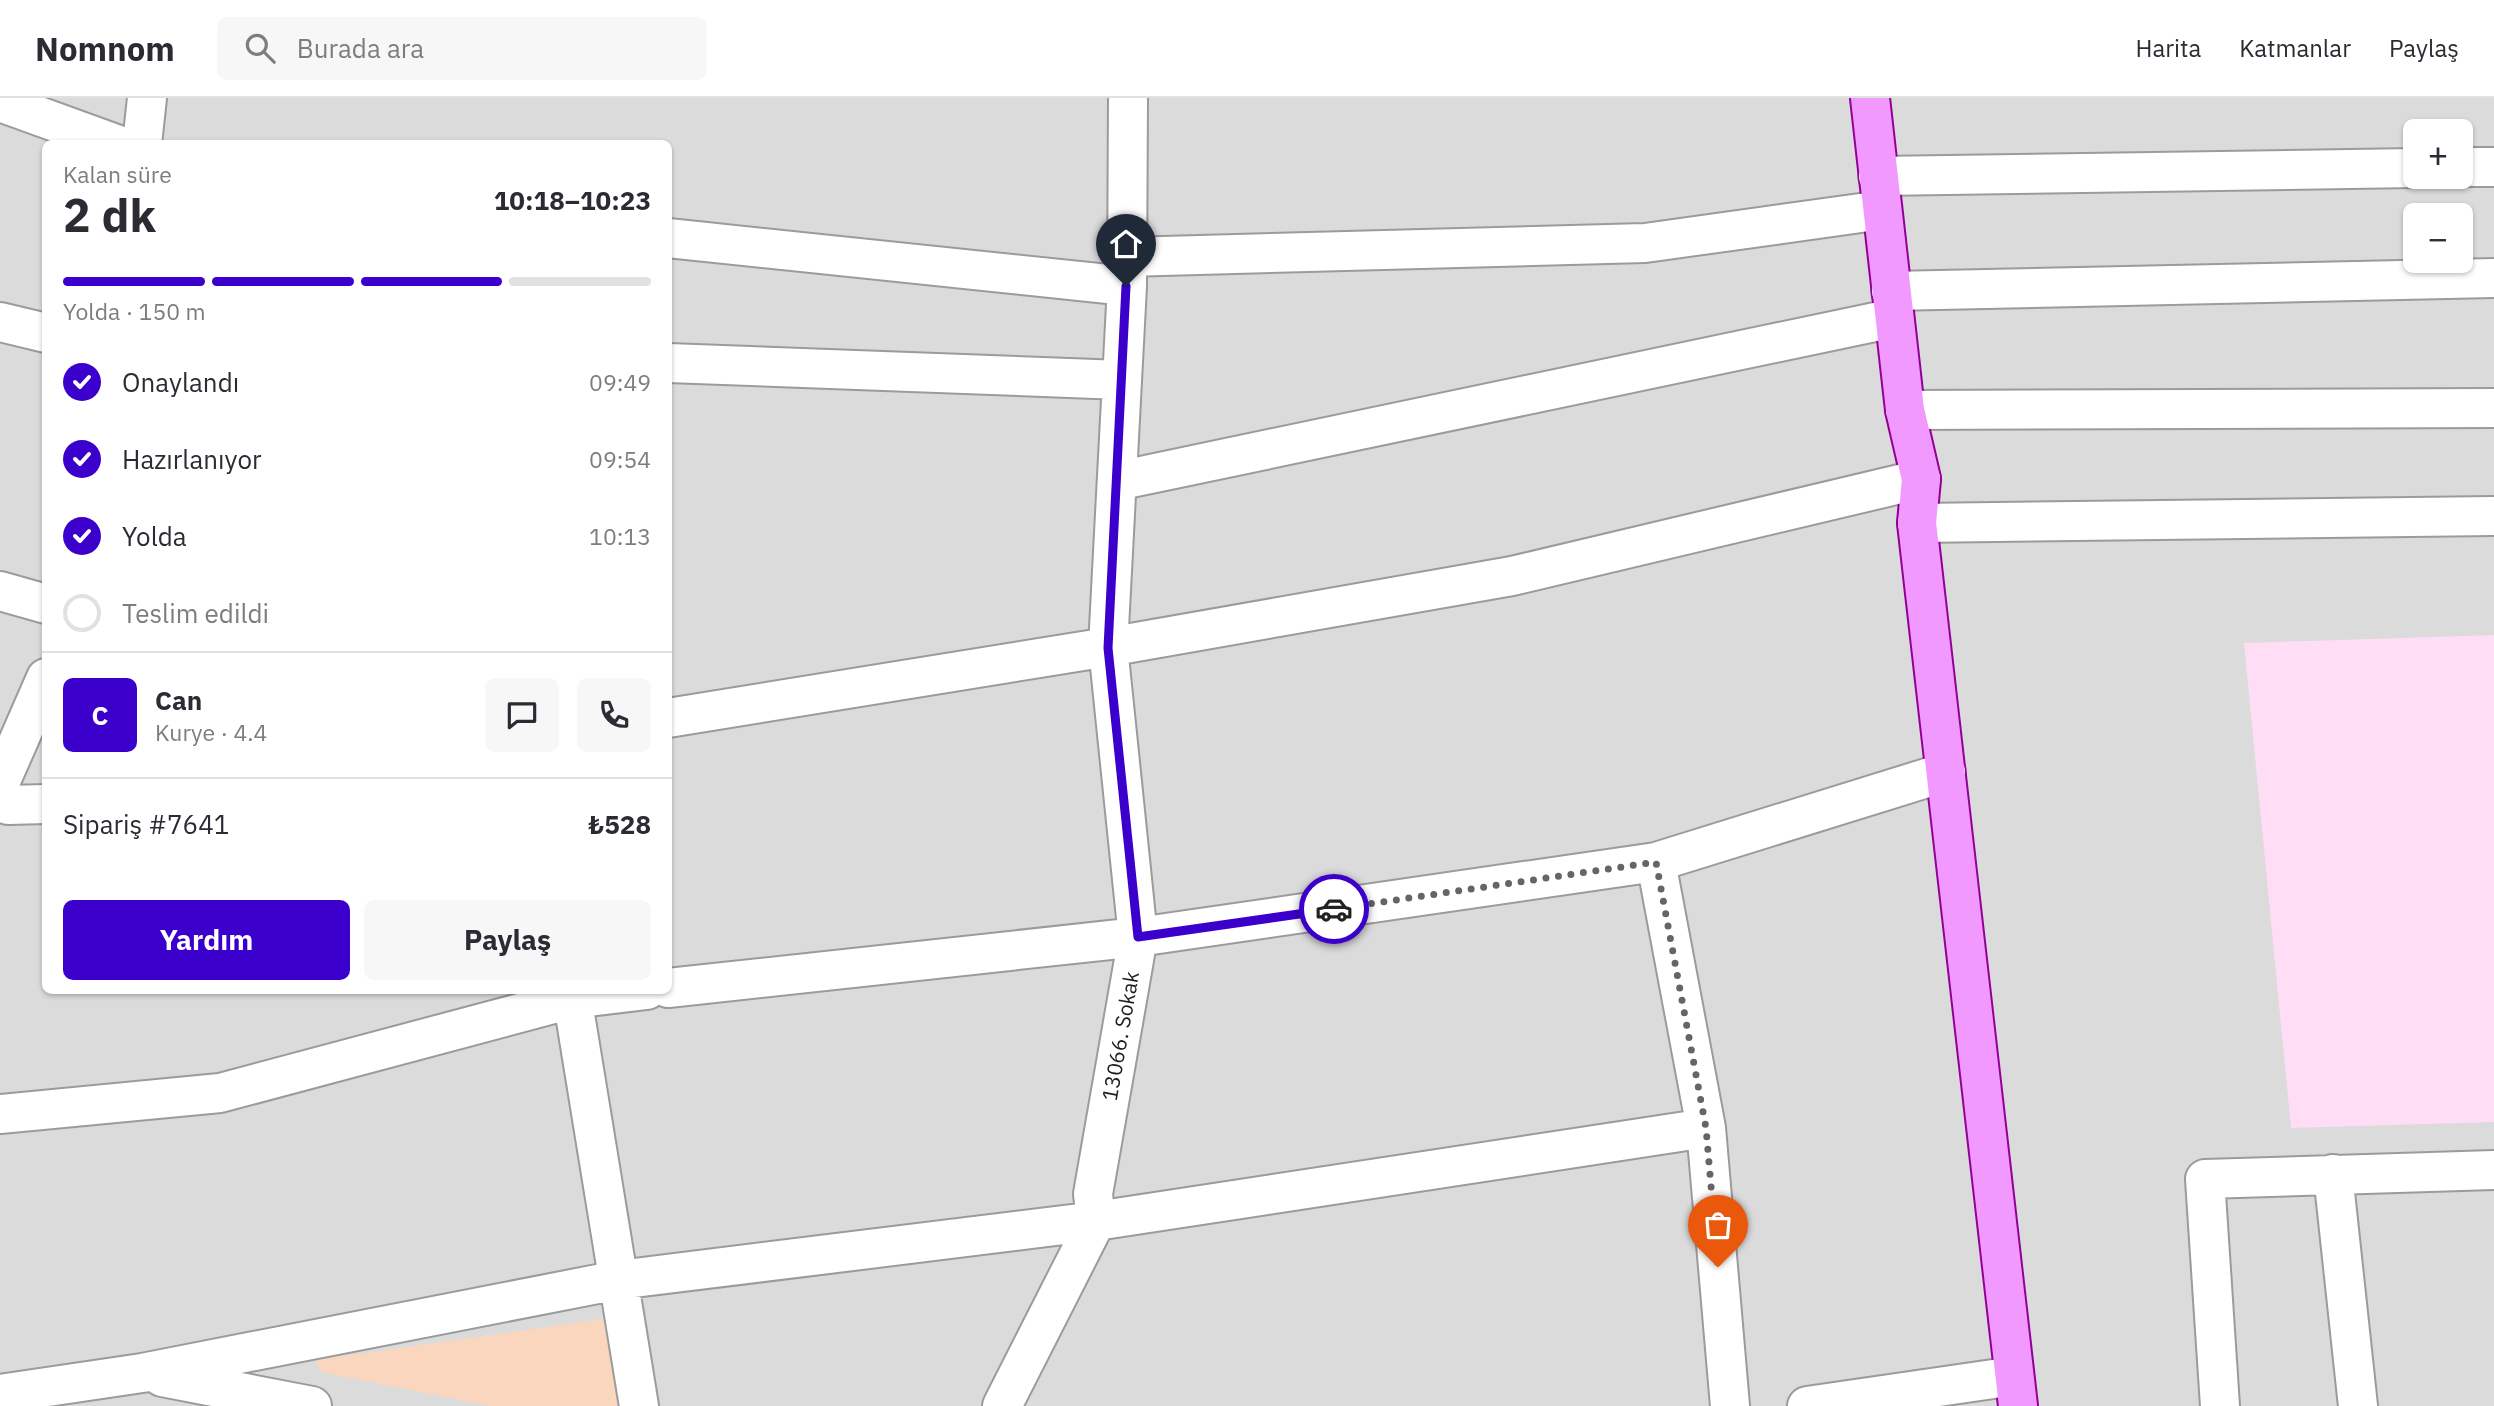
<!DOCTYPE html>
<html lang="tr">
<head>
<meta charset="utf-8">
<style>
  :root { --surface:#fff; --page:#f7f7f7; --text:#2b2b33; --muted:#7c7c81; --line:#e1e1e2; --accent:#3c00cc }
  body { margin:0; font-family:"IBM Plex Sans",sans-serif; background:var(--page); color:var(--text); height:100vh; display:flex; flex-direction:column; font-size:26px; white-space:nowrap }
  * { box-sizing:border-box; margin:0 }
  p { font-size:23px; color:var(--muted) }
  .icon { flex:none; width:38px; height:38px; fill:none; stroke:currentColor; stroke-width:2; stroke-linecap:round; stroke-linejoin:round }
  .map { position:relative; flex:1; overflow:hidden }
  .sheet { position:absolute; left:42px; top:42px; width:630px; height:854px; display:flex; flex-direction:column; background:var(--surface); border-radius:10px; box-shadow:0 2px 5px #0004 }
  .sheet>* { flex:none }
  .controls { position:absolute; left:2403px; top:21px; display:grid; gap:14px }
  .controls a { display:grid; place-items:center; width:70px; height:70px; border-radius:10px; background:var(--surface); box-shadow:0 2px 5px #0004; font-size:35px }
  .pin { position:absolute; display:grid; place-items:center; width:60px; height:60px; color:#fff; margin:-72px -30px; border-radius:50% 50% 50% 0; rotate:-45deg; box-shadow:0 0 7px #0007 }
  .pin .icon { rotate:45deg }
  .courier { position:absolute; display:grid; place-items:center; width:70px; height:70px; margin:-35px; border:5px solid #3c00cc; border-radius:50%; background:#fff; color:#222; box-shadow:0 2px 9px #0007 }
  .head em { font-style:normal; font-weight:700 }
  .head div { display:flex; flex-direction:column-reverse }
  .head { display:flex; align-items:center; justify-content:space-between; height:119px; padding:0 21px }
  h1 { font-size:46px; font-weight:700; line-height:52px }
  .bar { display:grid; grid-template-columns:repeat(4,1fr); gap:10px 7px; align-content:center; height:84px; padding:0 21px }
  .bar i { height:9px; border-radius:5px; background:var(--line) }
  .bar .active { background:var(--accent) }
  .bar p { grid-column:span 4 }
  .line { display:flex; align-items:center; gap:18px; padding:0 21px; border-top:2px solid var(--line) }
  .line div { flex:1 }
  .round { display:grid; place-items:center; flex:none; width:74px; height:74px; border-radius:10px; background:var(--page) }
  ol { padding:0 21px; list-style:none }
  li { display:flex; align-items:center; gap:21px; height:77px }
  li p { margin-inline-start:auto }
  li .icon { padding:7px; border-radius:50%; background:var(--accent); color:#fff; stroke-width:4 }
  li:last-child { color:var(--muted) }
  li i { width:38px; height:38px; border:4px solid var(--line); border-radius:50% }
  .button { display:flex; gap:14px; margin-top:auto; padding:14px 21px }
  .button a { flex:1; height:80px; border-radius:10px; background:var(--accent); color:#fff; font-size:28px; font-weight:700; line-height:80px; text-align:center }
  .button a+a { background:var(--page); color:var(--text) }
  header { display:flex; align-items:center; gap:42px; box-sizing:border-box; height:98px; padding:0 35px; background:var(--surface); border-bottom:2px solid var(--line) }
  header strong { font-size:33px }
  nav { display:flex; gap:38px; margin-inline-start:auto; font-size:24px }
  .search { width:490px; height:63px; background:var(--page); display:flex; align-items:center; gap:18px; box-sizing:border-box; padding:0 24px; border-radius:10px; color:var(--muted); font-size:26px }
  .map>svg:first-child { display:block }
  .residential { fill:#dbdbdc; fill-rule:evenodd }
  .education { fill:#ffddf5 }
  .park { fill:#fbd6bf }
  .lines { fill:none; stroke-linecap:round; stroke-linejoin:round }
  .minor-casing { stroke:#9b9b9b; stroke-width:42 }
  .major-casing { stroke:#930098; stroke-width:42 }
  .minor { stroke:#fff; stroke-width:38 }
  .major { stroke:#f199ff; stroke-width:38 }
  .done { stroke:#676368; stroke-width:7; stroke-dasharray:0 12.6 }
  .route { stroke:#3c00cc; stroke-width:9 }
  .labels { text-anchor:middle; stroke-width:7; stroke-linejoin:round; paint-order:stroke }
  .street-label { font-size:21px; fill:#1e1e1e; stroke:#fff }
</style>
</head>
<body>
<header>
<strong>Nomnom</strong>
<div class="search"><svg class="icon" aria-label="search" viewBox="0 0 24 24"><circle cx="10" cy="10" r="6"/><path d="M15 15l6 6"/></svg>Burada ara</div>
<nav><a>Harita</a><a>Katmanlar</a><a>Paylaş</a></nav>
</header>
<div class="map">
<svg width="2494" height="1308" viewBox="0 0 2494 1308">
  <rect width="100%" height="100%" fill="#efe4f0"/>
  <path class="residential" d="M0 0H2494V1308H0ZM2415 33H2460V79H2415ZM46 46H668V892H46ZM2415 117H2460V163H2415Z"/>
  <path class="education" d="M2494 537V1024L2291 1030 2244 545Z"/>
  <path class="park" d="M603 1221 612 1222 618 1308H490L321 1274 316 1262Z"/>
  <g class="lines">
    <defs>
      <path id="minor" d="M0 4 116 46
        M142 46 147 0
        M2460 69H2494
        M1878 78 2415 70
        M668 140 1127 188
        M1126 159 1645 145 1882 112
        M1891 193 2494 180
        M0 224 46 235
        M668 265 1122 282
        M1905 312 2494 310
        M1117 383 1894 220
        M1917 425 2494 418
        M0 493 46 506
        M668 620 1108 549 1512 478 1921 381
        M0 685 46 580
        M0 703 8 707 46 706
        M1656 764 1706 1030 1730 1308
        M668 890 1138 839 1656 764 1946 674
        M571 892 639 1308
        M0 1016 220 995 572 901 647 892
        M2333 1076 2358 1308
        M162 1279 312 1308
        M0 1296 142 1275 618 1182 1096 1123 1706 1030
        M1002 1308 1096 1123 1093 1096 1138 839 1108 549 1127 188 1128 0
        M1807 1308 2014 1278
        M2220 1308 2205 1081 2494 1072"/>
      <path id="major" d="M1870 0 1905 312 1921 381 1917 425 2018 1308"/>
    </defs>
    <use href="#minor" class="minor-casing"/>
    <use href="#major" class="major-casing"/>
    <use href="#minor" class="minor"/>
    <use href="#major" class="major"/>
  </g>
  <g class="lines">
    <path class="done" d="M1334 811 1656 764 1706 1030 1718 1169"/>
    <path class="route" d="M1126 188 1108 550 1138 839 1334 811"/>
  </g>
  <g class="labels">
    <g class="street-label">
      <text transform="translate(1121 938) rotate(-80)" y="7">13066. Sokak</text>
    </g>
  </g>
</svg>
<div class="controls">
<a>+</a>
<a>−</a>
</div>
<div class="pin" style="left:1718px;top:1169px;background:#ea580c"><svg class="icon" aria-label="bag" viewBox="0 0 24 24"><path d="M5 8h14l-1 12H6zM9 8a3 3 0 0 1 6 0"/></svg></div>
<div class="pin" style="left:1126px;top:188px;background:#1f2937"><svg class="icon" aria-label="home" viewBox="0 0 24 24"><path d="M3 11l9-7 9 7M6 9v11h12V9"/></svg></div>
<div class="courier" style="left:1334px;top:811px"><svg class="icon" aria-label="car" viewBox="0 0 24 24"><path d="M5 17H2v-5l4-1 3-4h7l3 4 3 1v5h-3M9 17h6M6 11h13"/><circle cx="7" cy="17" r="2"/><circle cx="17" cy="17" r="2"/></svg></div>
<section class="sheet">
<div class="head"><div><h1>2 dk</h1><p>Kalan süre</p></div><em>10:18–10:23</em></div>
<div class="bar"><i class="active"></i><i class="active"></i><i class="active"></i><i></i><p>Yolda · 150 m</p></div>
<ol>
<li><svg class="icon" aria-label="check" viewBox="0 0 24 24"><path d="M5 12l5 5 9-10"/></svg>Onaylandı<p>09:49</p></li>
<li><svg class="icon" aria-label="check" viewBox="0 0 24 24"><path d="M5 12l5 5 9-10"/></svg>Hazırlanıyor<p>09:54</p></li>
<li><svg class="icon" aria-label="check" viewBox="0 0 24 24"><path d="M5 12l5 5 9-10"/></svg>Yolda<p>10:13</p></li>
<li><i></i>Teslim edildi</li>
</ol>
<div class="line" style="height:126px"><b class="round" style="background:var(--accent);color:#fff">C</b><div><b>Can</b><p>Kurye · 4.4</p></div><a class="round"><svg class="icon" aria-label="chat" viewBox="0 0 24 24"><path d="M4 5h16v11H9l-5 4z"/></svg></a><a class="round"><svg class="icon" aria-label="phone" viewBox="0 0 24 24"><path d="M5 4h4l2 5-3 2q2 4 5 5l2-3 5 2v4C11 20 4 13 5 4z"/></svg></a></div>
<div class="line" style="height:91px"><div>Sipariş #7641</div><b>₺528</b></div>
<div class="button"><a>Yardım</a><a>Paylaş</a></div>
</section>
</div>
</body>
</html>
